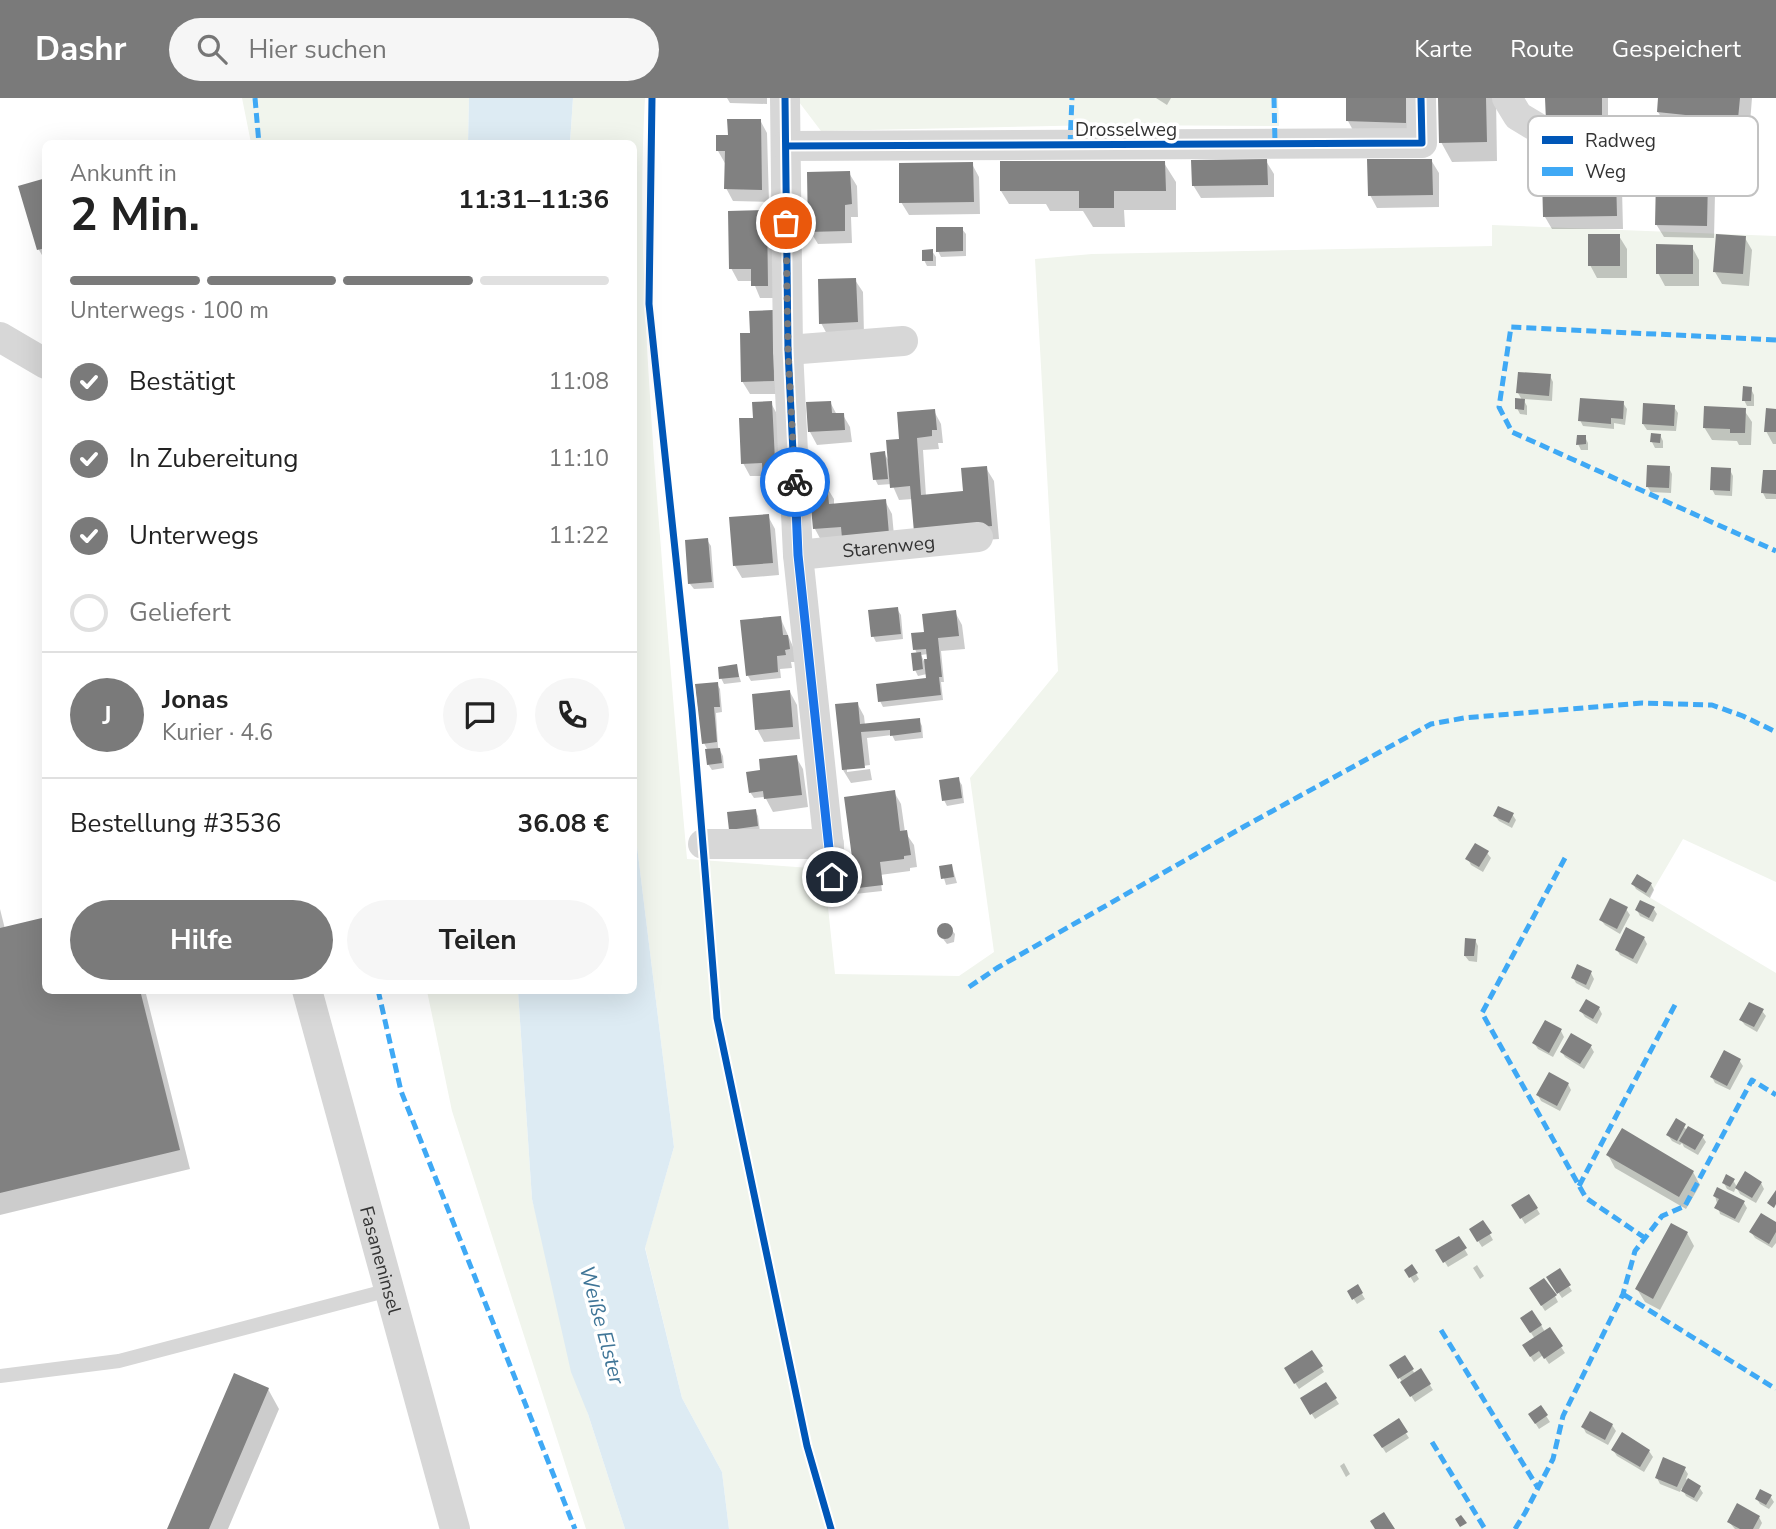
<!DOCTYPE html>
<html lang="de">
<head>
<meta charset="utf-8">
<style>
  :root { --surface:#fff; --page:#f6f6f6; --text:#222; --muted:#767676; --line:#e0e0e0; --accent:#7a7a7a }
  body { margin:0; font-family:"Nunito Sans",sans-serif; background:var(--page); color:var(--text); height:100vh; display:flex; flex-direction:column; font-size:26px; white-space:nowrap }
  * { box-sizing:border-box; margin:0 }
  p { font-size:23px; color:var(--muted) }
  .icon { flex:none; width:38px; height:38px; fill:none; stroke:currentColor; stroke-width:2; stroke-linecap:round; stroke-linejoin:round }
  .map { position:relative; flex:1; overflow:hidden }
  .drawer { position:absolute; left:42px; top:42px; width:595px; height:854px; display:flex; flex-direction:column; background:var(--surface); border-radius:10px; box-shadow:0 7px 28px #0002 }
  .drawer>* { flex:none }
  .pin { position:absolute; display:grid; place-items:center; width:60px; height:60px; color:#fff; margin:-30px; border:4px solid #fff; border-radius:50%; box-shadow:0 2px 7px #0007 }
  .courier { position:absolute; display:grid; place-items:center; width:70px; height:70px; margin:-35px; border:5px solid #1a73e8; border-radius:50%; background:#fff; color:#222; box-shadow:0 2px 9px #0007 }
  .summary em { font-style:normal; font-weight:700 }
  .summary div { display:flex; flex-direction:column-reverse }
  .summary { display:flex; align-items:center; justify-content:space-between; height:119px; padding:0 28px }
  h1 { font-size:46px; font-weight:700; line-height:52px }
  .bar { display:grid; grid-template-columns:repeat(4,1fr); gap:10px 7px; align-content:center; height:84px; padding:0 28px }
  .bar i { height:9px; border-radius:5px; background:var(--line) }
  .bar .current { background:var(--accent) }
  .bar p { grid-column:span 4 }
  .line { display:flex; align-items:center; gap:18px; padding:0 28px; border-top:2px solid var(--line) }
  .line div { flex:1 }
  .round { display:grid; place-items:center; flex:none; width:74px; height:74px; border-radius:37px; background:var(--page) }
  ol { padding:0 28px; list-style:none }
  li { display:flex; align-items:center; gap:21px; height:77px }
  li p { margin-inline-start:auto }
  li .icon { padding:7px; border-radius:50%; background:var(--accent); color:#fff; stroke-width:4 }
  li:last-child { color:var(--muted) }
  li i { width:38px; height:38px; border:4px solid var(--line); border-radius:50% }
  .button { display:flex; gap:14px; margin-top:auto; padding:14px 28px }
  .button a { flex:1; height:80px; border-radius:42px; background:var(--accent); color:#fff; font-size:28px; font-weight:700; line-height:80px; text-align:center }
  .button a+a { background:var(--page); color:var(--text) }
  header { display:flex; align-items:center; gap:42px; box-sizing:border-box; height:98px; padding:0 35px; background:var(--accent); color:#fff }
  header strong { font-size:33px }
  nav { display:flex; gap:38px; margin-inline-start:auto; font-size:24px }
  .search { width:490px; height:63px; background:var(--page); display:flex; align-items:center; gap:18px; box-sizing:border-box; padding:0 24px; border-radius:38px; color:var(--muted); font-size:26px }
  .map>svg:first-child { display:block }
  .green { fill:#f1f5ed }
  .water { fill:#ddebf3 }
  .shadow { fill:#0003; fill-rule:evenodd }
  .building { fill:#818181 }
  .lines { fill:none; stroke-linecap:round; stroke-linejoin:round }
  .lane { stroke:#d7d7d7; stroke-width:14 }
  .street { stroke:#d7d7d7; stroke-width:30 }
  .quiet { stroke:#3fa9f5; stroke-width:5; stroke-dasharray:10 5; stroke-linecap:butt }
  .cycleway-casing { stroke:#fff; stroke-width:11 }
  .cycleway { stroke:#0057b8; stroke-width:7 }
  .done { stroke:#7a7a7a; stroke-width:7; stroke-dasharray:0 12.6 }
  .route { stroke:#1a73e8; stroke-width:9 }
  .labels { text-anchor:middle; stroke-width:7; stroke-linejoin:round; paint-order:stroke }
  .street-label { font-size:19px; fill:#333; stroke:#fff }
  .water-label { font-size:21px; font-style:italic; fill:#3f7597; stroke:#fff }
  .key { fill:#fff; stroke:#c2c2c2; stroke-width:2 }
  .key-label { font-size:19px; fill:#333 }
</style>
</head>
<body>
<header>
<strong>Dashr</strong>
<div class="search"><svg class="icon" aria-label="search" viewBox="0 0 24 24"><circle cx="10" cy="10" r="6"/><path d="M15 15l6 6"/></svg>Hier suchen</div>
<nav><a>Karte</a><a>Route</a><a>Gespeichert</a></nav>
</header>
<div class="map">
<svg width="1776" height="1431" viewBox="0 0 1776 1431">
  <rect width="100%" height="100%" fill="#fff"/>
  <path class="green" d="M242 0H469L468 45H251Z
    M573 0H645C638 120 646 240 654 360 664 493 675 627 687 761L824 771 835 876 959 878 994 854 970 680 1058 573 1035 161 1092 156 1492 148V127L1776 138V784L1683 741 1649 799 1776 875V1431H729L722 1374 682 1300 645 1149 674 1049 634 724V46H570Z
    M796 0H1278L1279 28 1101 27 821 33Z
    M427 893H518L532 1101 588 1316 625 1431H586L452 1013Z"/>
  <path class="water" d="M469 0H573L570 45H468Z
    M634 724 674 1049 645 1150 682 1300 722 1374 729 1431H625L588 1316 571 1274 532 1101 518 893 634 892Z"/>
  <path class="shadow" d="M727 0H767V6L730 5Z
    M1156 0H1171L1167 7Z
    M1348 0H1410L1412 37 1355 36 1348 23Z
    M1440 0H1496L1497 63 1452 64 1441 44Z
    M1547 0H1608V35Z
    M1660 0H1752L1748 50 1707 47 1701 36 1670 33 1658 14Z
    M760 22 767 35 769 104 733 103 726 90V67L718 53 729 38Z
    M1431 62 1439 75V109L1377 110 1370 97Z
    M1266 63 1274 76V99L1201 100 1193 87Z
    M1164 65 1176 84V112H1124L1125 129H1093L1083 113H1050L1046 106H1009L1001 93Z
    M972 66 979 79 980 116 909 117 901 104Z
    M849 75 857 88 858 119H851L852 145 818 146 810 133Z
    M1615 78 1622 91 1623 131H1552L1545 119Z
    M46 82V164L39 152 20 90Z
    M1707 83 1715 96 1714 140 1664 139 1656 126Z
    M766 114 773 127 775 200H760L753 183H738L731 170Z
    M962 131 966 136V158L941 159 938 153Z
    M1619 138 1627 151V180H1597L1590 167Z
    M1745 140 1752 152 1749 188 1722 186 1715 174Z
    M1692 149 1699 162V188H1665L1658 175Z
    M932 153 936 159V168H927L924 162Z
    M855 182 863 194 864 237 828 238 821 225Z
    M780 227 781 296H750L742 283 752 237Z
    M1550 278 1553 284 1552 303 1523 301 1527 308V317L1520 316 1517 310 1522 302 1518 295Z
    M1751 291 1754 297V308H1747L1744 302Z
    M830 304 837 317H843L850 329 852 344 817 347 810 334 808 306Z
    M771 305 778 318 782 395H772L765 378H750L743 365 755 321Z
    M1623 305 1627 311 1625 327 1614 325V331L1583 328 1580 322Z
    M1674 309 1678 315 1676 333 1647 332 1643 326Z
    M1744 312 1752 324 1751 347H1739L1737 343 1712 342 1704 329Z
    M934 313 941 326 943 345H938L939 351 923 352 926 398 964 395 986 370 994 383 999 441 923 446 913 401 899 402 892 386 878 387 875 381 884 355 890 365 901 343Z
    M1776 313V346H1773L1766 333Z
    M1660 337 1663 343V350H1655L1652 344Z
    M1585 339 1588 345V352H1581L1578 346Z
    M1669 370 1672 376 1671 395 1651 394 1647 388Z
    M1730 372 1733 378 1732 398 1715 397 1712 391Z
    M1776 374V401H1766L1763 395Z
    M826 388 834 401V408L885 403 892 416 895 448 822 444 815 431 811 389Z
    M768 418 775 431 779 477 742 480 735 468Z
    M707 442 711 448 714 490 694 491 690 486Z
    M897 511 901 517 903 541 876 544 873 538Z
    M955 514 962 527 965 551 941 553 944 584H941L943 602 883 609 880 603 928 582 927 576 918 578 915 572 917 556 915 551 926 535ZM928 556 929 563H924L921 557Z
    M780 519 794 551 796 564H791L792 570 780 571 781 580 751 583 748 578Z
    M736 568 741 584 724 586 721 580Z
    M717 586 720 591 722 614 716 615 718 649 723 658 724 670 712 672 708 666V653L704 645Z
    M790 594 797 607 800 641 764 644 757 631Z
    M857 605 864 618 865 627 919 622 922 628 923 640 895 643 892 637 867 640 870 667 847 670V674L870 671 872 682 851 685 843 672Z
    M796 659 803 671 808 709 773 714 765 699 754 700 750 694 762 674Z
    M958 681 962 687 964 705 947 708 944 702Z
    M894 694 901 706 905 734 914 747 917 769 910 770V773L880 777 882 793 855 796 852 790 855 769Z
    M755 712 758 718 760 734 731 731Z
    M1512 716 1516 722 1512 730 1499 723 1495 718Z
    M1487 755 1491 760 1483 774 1471 767 1468 761Z
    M952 768 957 785 946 787 941 770Z
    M1633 786H1651L1654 792 1650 800 1636 791Z
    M1653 810 1657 816 1653 824 1640 818 1637 812Z
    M0 811 5 831 46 892H145L190 1071 0 1117Z
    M1626 811 1630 817 1620 836 1605 827 1601 822Z
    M948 827 955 836 954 844 947 846 940 837V829Z
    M1644 840 1647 846 1637 866 1620 857 1617 852Z
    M1475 842 1478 848 1477 864 1469 863 1465 858Z
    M1591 875 1594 881 1589 892 1576 885 1573 879Z
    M1599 910 1602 916 1597 926 1585 919 1581 913Z
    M1762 913 1766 918 1757 934 1745 927 1741 922Z
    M1546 924 1561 933 1564 939 1553 959 1538 951 1534 945Z
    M1591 949 1594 954 1584 971 1565 959 1562 954Z
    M1739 962 1743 968 1730 992 1715 985 1712 979Z
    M1568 986 1571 992 1560 1013 1541 1003 1538 997Z
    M1677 1023 1687 1032 1702 1038 1706 1044 1698 1057 1684 1049 1682 1045 1680 1047 1672 1043 1668 1037Z
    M1608 1057 1693 1074 1700 1087 1686 1111 1615 1070Z
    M1733 1082 1737 1089 1761 1085 1764 1091 1756 1105 1740 1096 1736 1089 1734 1094 1727 1091 1724 1085Z
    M1529 1098 1540 1116 1525 1126 1514 1108Z
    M1715 1098 1744 1105 1747 1110 1739 1125 1720 1116Z
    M1483 1124 1493 1142 1482 1149 1471 1132Z
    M1776 1126V1145L1772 1150 1755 1140 1751 1134Z
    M1687 1135 1694 1148 1660 1212 1645 1204 1637 1191Z
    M1458 1140 1468 1157 1448 1169 1438 1153Z
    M1477 1167 1484 1178 1480 1181 1473 1170Z
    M1412 1169 1419 1181 1414 1185 1406 1172Z
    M1559 1173 1572 1193 1562 1200 1552 1185Z
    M1357 1188 1365 1201 1357 1206 1349 1194Z
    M1531 1191 1555 1198 1558 1204 1545 1213Z
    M1522 1221 1541 1227 1545 1234 1549 1231 1565 1255 1549 1266 1543 1257 1534 1264 1524 1248 1535 1241Z
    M1312 1254 1324 1274 1299 1291 1286 1271Z
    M1405 1260 1415 1276 1421 1273 1433 1292 1415 1304 1392 1268Z
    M1326 1286 1339 1306 1315 1321 1302 1301Z
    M268 1291 279 1311 228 1431H169Z
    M1541 1310 1550 1324 1539 1331 1530 1317Z
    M1398 1323 1409 1340 1386 1355 1375 1338Z
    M1612 1327 1616 1333 1608 1347 1586 1335 1583 1329Z
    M1613 1352 1649 1353 1653 1359 1644 1374 1617 1358Z
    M1344 1365 1350 1376 1346 1379 1340 1368Z
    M1684 1370 1688 1376 1686 1381 1699 1389 1703 1395 1697 1404 1686 1398 1682 1390 1680 1394 1660 1386 1657 1380Z
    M1770 1398 1774 1404 1769 1411 1760 1406 1757 1401Z
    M1759 1419 1762 1425 1759 1431H1735L1729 1424Z"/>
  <path class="building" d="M1346 0H1406V25L1346 23Z
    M1438 0H1486L1487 44 1439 45Z
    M1545 0H1602V22L1546 23Z
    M1658 0H1740L1737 31 1694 28 1695 18 1657 14Z
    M727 21H761L762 92 724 91 725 53H716V37H728Z
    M1267 61 1268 87 1192 88 1191 62Z
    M1367 61H1432L1433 97 1368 98Z
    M1000 63H1165L1166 93H1114V110H1079V93H1000Z
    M973 64 974 104 899 105V65Z
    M850 73 852 106 845 107V133L808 134 807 74Z
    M1542 77H1616L1617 118 1543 119Z
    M46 80V150L37 152 18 88Z
    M1656 80 1708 81 1707 128 1655 127Z
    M767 112 768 188H751V171H729L728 113Z
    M936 129H963V153L936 154Z
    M1588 136H1620V168H1588Z
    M1716 136 1746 138 1743 176 1713 174Z
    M1656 146 1693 147V176H1656Z
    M933 151V163H922V152Z
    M856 180 858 224 819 226 818 181Z
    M773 212 774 283 741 284 740 235H750L749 213Z
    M1518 274 1551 276 1549 298 1516 295Z
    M1743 288 1752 289 1751 303H1742Z
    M1515 300 1525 301 1524 312 1515 311Z
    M1580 300 1624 303 1623 321 1611 320V326L1578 323Z
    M772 303 776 382 763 383 762 365 741 366 739 320H753L752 304Z
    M831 303 832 315H844L845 332 808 334 806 304Z
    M1643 305 1675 307 1674 328 1642 326Z
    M1704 308 1746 310 1745 335H1730V331L1703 330Z
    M1766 310 1776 311V334H1764Z
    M935 311 937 332H932V338L917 340 921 397 963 393 961 370 987 368 992 428 914 434 910 388 890 390 886 342 899 341 897 314Z
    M1651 335 1661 336 1660 345 1650 344Z
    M1577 337H1586V346L1576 347Z
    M885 353 888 381 873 382 870 355Z
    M1647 367 1670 368 1669 390 1646 389Z
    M1711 369 1731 370 1730 393 1710 392Z
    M1763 372H1776V396L1761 395Z
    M827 386 829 406 886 401 889 436 842 440 841 429 813 431 809 387Z
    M769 416 773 465 733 468 729 419Z
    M708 440 712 484 688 486 685 442Z
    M898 509 901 536 871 539 868 512Z
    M956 512 959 538 938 540 942 579H939L941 597 878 604 876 586 926 580 924 561H927L926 551 913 552 911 535 924 534 922 516Z
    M781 518 783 537H788L790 551 785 552 786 557 777 558 778 574 746 578 740 522Z
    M921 554 923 571 913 573 911 555Z
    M737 566 739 579 719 581 718 569Z
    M718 584 720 609H714L717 644 702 646 695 586Z
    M790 592 793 629 755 632 752 596Z
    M858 604 860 626 920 620 921 634 890 638V632L861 634 865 670 842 672 835 606Z
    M720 650 722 665 707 667 705 651Z
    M797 657 802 697 764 701 763 693 749 695 746 674 760 672 759 661Z
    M959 679 962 700 942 703 939 682Z
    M895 692 900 733 907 732 911 757 904 758V761L880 764 883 787 850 791 847 768 853 767 844 699Z
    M1498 708 1514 715 1509 725 1493 718Z
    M756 711 758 728 729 732 727 714Z
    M1475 745 1489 753 1479 769 1465 761Z
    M952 766 954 779 941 781 939 768Z
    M1637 776 1652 785 1646 795 1631 786Z
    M1610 800 1628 809 1617 831 1599 822Z
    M1640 802 1655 809 1649 820 1635 812Z
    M46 819V892H140L180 1052 0 1095V830Z
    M937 833a8 8 0 1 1 16 0a8 8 0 1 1-16 0Z
    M1626 829 1645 839 1633 861 1615 852Z
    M1465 840 1476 841 1474 858H1464Z
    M1577 866 1592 873 1586 887 1571 880Z
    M1586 901 1600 909 1593 921 1579 913Z
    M1749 904 1764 911 1754 929 1739 922Z
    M1545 922 1562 931 1549 955 1532 945Z
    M1571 935 1592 947 1580 966 1560 954Z
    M1724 952 1741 961 1727 988 1710 979Z
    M1549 974 1569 985 1557 1008 1536 997Z
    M1676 1020 1686 1026 1677 1043 1666 1037Z
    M1688 1028 1704 1037 1695 1052 1679 1043Z
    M1622 1030 1694 1073 1679 1099 1606 1057Z
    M1745 1073 1762 1084 1752 1100 1735 1090Z
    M1726 1076 1735 1081 1730 1089 1722 1085Z
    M1717 1089 1745 1103 1735 1121 1714 1110 1719 1101 1713 1098Z
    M1776 1092V1106L1774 1110 1767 1105Z
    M1529 1096 1538 1110 1520 1121 1511 1107Z
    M1761 1115 1776 1124V1134L1769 1146 1749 1134Z
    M1483 1122 1492 1135 1477 1144 1469 1131Z
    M1671 1125 1688 1134 1653 1201 1635 1191Z
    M1459 1138 1467 1150 1443 1165 1435 1152Z
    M1412 1166 1418 1175 1409 1180 1404 1172Z
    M1560 1170 1571 1187 1557 1196 1546 1179Z
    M1544 1180 1557 1197 1541 1208 1529 1190Z
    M1358 1186 1363 1195 1352 1202 1347 1193Z
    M1532 1212 1542 1227 1530 1235 1520 1220Z
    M1550 1229 1563 1248 1544 1261 1539 1253 1530 1259 1522 1247Z
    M1312 1252 1323 1268 1294 1286 1284 1270Z
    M1405 1257 1414 1271 1398 1281 1389 1267Z
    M1421 1270 1431 1286 1410 1299 1400 1284Z
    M234 1275 269 1290 209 1431H167Z
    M1326 1284 1337 1300 1310 1317 1300 1300Z
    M1541 1307 1548 1317 1535 1326 1528 1316Z
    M1590 1313 1613 1326 1605 1342 1581 1329Z
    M1399 1320 1408 1334 1382 1350 1373 1337Z
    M1622 1334 1650 1352 1640 1369 1611 1352Z
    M1663 1359 1686 1369 1677 1389 1655 1380Z
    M1688 1380 1701 1388 1694 1400 1681 1393Z
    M1760 1391 1772 1397 1766 1407 1755 1401Z
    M1737 1405 1760 1418 1753 1431H1740L1727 1424Z
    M1384 1414 1395 1431H1375L1370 1423Z
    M1461 1417 1467 1425 1460 1429 1455 1421Z"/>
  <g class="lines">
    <path class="lane" d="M0 1278 119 1263 389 1192"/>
    <g class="street">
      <path d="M785 0 788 252 798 457 832 779"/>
      <path d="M1507 0 1518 18 1543 33 1668 41"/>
      <path d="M786 48 1422 45 1421 0"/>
      <path d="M0 239 46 266"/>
      <path d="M788 252 903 243"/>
      <path id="s1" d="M798 457 978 439"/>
      <path d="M703 746H829"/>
      <path id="s2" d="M307 892 455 1431"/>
    </g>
    <path class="quiet" d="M255 0 259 46
      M1274 0 1275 45
      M1070 47 1072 0
      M1776 242 1511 229 1499 309 1512 334 1776 453
      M1565 760 1482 915 1586 1100 1645 1140
      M969 889 997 870 1245 728 1431 626 1464 620 1642 605 1712 607 1743 618 1776 634
      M378 892 401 993 575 1431
      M1579 1088 1676 905
      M1623 1196 1776 1291
      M1441 1232 1538 1390
      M1432 1344 1485 1431
      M1515 1431 1525 1415 1553 1361 1563 1318 1623 1196 1635 1153 1662 1118 1685 1108 1752 982 1776 997"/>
    <defs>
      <path id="cycleway" d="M652 0 649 206 692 612 717 920 807 1348 831 1431
        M785 0 788 252 798 457 832 779
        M786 48 1422 45 1421 0"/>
    </defs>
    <use href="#cycleway" class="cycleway-casing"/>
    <use href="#cycleway" class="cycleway"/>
  </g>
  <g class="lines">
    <path class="done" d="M786 125 788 252 795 384"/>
    <path class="route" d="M795 384 798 457 832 779"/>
  </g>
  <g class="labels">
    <g class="street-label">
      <text x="1126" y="38">Drosselweg</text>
      <text dy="7" stroke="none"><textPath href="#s1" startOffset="91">Starenweg</textPath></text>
      <text dy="7" stroke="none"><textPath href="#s2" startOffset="280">Fasaneninsel</textPath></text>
    </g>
    <g class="water-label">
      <text transform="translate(602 1227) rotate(75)" y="7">Weiße Elster</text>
    </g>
  </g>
  <rect x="1528" y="18" width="230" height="80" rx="10" class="key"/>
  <rect x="1542" y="38" width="31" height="8" fill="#0057b8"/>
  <rect x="1542" y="69" width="31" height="9" fill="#3fa9f5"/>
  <g class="key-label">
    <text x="1585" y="49">Radweg</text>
    <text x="1585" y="80">Weg</text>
  </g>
</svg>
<div class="pin" style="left:786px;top:125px;background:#ea580c"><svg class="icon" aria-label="bag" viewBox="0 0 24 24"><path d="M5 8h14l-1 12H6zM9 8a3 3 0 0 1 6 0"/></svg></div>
<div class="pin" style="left:832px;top:779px;background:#1f2937"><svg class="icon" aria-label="home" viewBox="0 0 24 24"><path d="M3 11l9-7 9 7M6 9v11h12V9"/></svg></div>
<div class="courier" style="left:795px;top:384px"><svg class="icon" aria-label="bike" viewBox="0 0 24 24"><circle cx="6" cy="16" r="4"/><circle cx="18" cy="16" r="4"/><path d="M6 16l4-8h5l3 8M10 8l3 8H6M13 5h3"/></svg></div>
<section class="drawer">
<div class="summary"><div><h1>2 Min.</h1><p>Ankunft in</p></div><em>11:31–11:36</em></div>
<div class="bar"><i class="current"></i><i class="current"></i><i class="current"></i><i></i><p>Unterwegs · 100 m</p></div>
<ol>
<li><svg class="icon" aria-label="check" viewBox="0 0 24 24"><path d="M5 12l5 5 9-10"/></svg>Bestätigt<p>11:08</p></li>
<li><svg class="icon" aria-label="check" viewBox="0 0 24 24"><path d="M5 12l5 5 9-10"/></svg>In Zubereitung<p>11:10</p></li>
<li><svg class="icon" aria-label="check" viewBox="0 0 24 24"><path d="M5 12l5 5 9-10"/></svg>Unterwegs<p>11:22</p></li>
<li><i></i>Geliefert</li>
</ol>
<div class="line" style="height:126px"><b class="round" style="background:var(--accent);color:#fff">J</b><div><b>Jonas</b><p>Kurier · 4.6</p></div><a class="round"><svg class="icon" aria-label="chat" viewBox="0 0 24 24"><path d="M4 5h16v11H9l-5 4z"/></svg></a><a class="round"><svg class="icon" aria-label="phone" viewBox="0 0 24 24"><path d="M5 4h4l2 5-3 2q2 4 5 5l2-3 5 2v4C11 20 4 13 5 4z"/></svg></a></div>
<div class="line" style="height:91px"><div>Bestellung #3536</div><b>36.08 €</b></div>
<div class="button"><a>Hilfe</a><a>Teilen</a></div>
</section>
</div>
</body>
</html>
